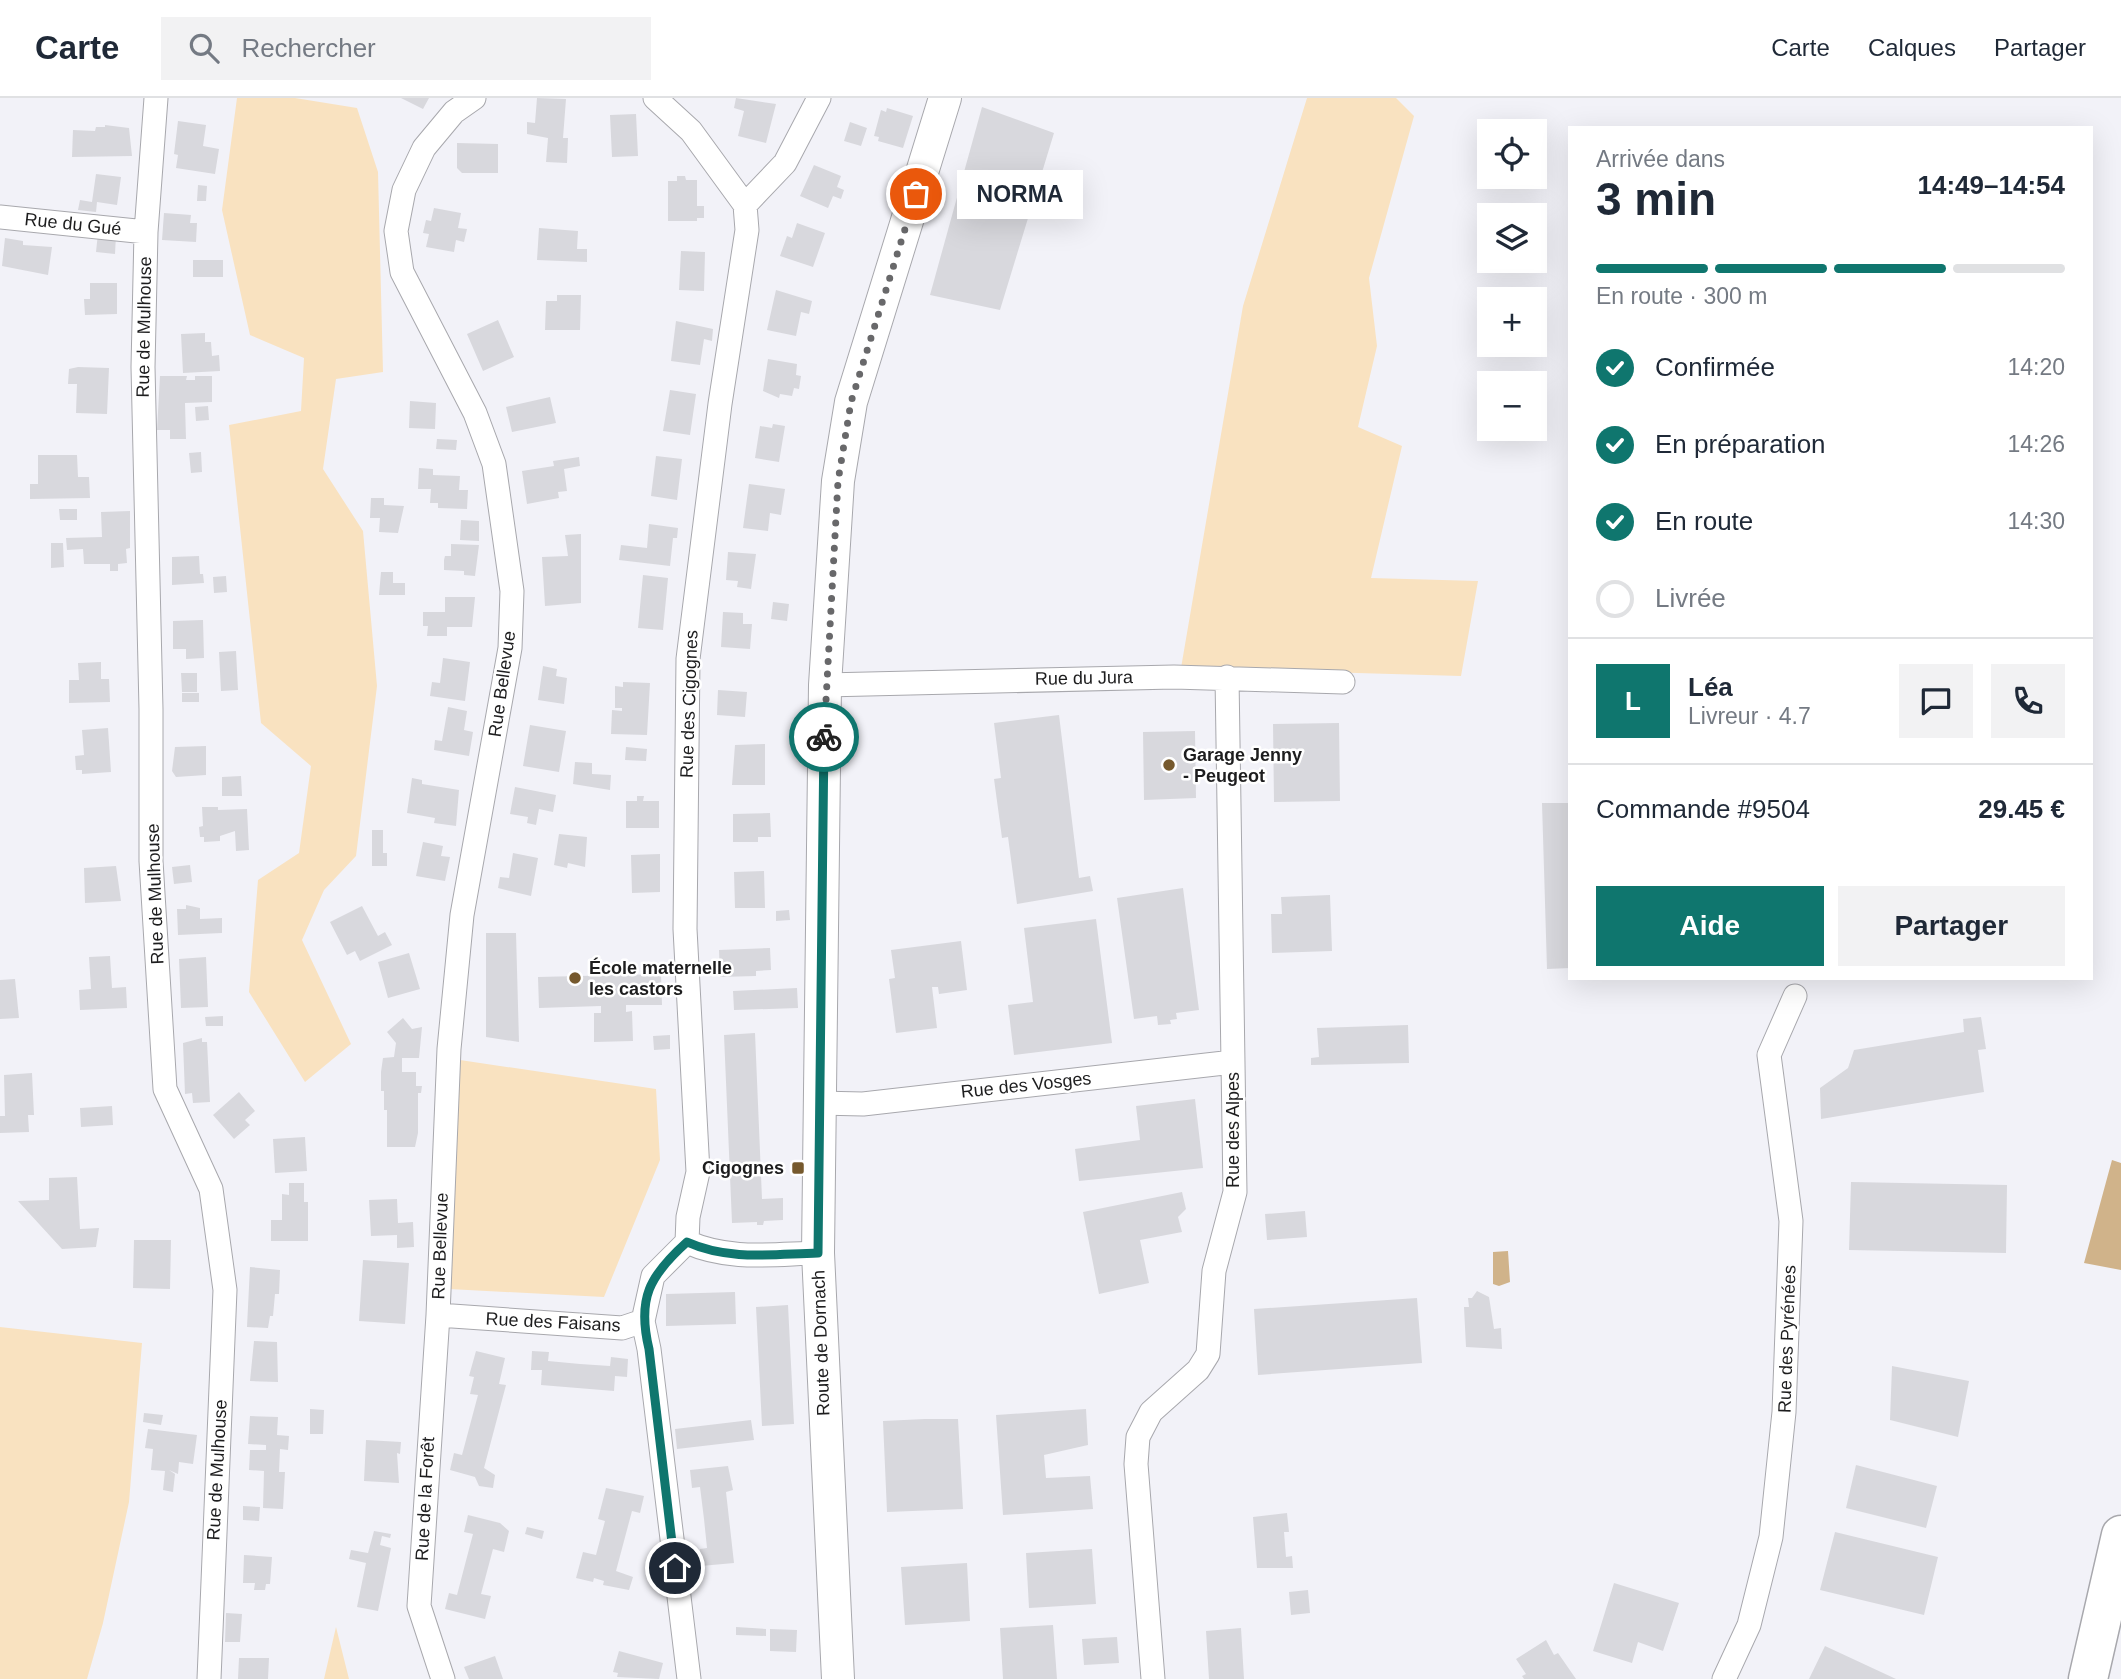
<!DOCTYPE html>
<html lang="fr">
<head>
<meta charset="utf-8">
<style>
  :root { --surface:#fff; --page:#f2f2f3; --text:#1f2937; --muted:#747a83; --line:#e0e1e3; --accent:#0f766e }
  body { margin:0; font-family:Arial,sans-serif; background:var(--page); color:var(--text); height:100vh; display:flex; flex-direction:column; font-size:26px; white-space:nowrap }
  * { box-sizing:border-box; margin:0 }
  p { font-size:23px; color:var(--muted) }
  .icon { flex:none; width:38px; height:38px; fill:none; stroke:currentColor; stroke-width:2; stroke-linecap:round; stroke-linejoin:round }
  .map { position:relative; flex:1; overflow:hidden }
  .sheet { position:absolute; left:1568px; top:28px; width:525px; height:854px; display:flex; flex-direction:column; background:var(--surface); border-radius:0px; box-shadow:0 7px 28px #0002 }
  .sheet>* { flex:none }
  .fabs { position:absolute; left:1477px; top:21px; display:grid; gap:14px }
  .fabs a { display:grid; place-items:center; width:70px; height:70px; border-radius:0px; background:var(--surface); box-shadow:0 7px 28px #0002; font-size:35px }
  .pin { position:absolute; display:grid; place-items:center; width:60px; height:60px; color:#fff; margin:-30px; border:4px solid #fff; border-radius:50%; box-shadow:0 2px 7px #0007 }
  .courier { position:absolute; display:grid; place-items:center; width:70px; height:70px; margin:-35px; border:5px solid #0f766e; border-radius:50%; background:#fff; color:#222; box-shadow:0 2px 9px #0007 }
  .bubble { position:absolute; height:49px; border-radius:0px; background:var(--surface); box-shadow:0 7px 28px #0002; font-size:23px; font-weight:700; line-height:49px; text-align:center }
  .summary em { font-style:normal; font-weight:700 }
  .summary div { display:flex; flex-direction:column-reverse }
  .summary { display:flex; align-items:center; justify-content:space-between; height:119px; padding:0 28px }
  h1 { font-size:46px; font-weight:700; line-height:52px }
  .bar { display:grid; grid-template-columns:repeat(4,1fr); gap:10px 7px; align-content:center; height:84px; padding:0 28px }
  .bar i { height:9px; border-radius:5px; background:var(--line) }
  .bar .current { background:var(--accent) }
  .bar p { grid-column:span 4 }
  .line { display:flex; align-items:center; gap:18px; padding:0 28px; border-top:2px solid var(--line) }
  .line div { flex:1 }
  .round { display:grid; place-items:center; flex:none; width:74px; height:74px; border-radius:0px; background:var(--page) }
  ol { padding:0 28px; list-style:none }
  li { display:flex; align-items:center; gap:21px; height:77px }
  li p { margin-inline-start:auto }
  li .icon { padding:7px; border-radius:50%; background:var(--accent); color:#fff; stroke-width:4 }
  li:last-child { color:var(--muted) }
  li i { width:38px; height:38px; border:4px solid var(--line); border-radius:50% }
  .action { display:flex; gap:14px; margin-top:auto; padding:14px 28px }
  .action a { flex:1; height:80px; border-radius:0px; background:var(--accent); color:#fff; font-size:28px; font-weight:700; line-height:80px; text-align:center }
  .action a+a { background:var(--page); color:var(--text) }
  header { display:flex; align-items:center; gap:42px; box-sizing:border-box; height:98px; padding:0 35px; background:var(--surface); border-bottom:2px solid var(--line) }
  header strong { font-size:33px }
  nav { display:flex; gap:38px; margin-inline-start:auto; font-size:24px }
  .search { width:490px; height:63px; background:var(--page); display:flex; align-items:center; gap:18px; box-sizing:border-box; padding:0 24px; border-radius:0px; color:var(--muted); font-size:26px }
  .map>svg:first-child { display:block }
  .green { fill:#f9e2c0 }
  .water { fill:#d0b38a }
  .building { fill:#d8d8dd }
  .lines { fill:none; stroke-linecap:round; stroke-linejoin:round }
  .street-casing { stroke:#a8a8ad; stroke-width:25 }
  .secondary-casing { stroke:#a8a8ad; stroke-width:34 }
  .highway-casing { stroke:#a8a8ad; stroke-width:41 }
  .street { stroke:#fff; stroke-width:23 }
  .secondary { stroke:#fff; stroke-width:32 }
  .highway { stroke:#fff; stroke-width:38 }
  .done { stroke:#68686a; stroke-width:7; stroke-dasharray:0 12.6 }
  .route { stroke:#0f766e; stroke-width:9 }
  .poi-dot { fill:#76592d; stroke:#fff; stroke-width:2.5 }
  .labels { text-anchor:middle; stroke-width:5; stroke-linejoin:round; paint-order:stroke }
  .street-label { font-size:18px; fill:#1d1d1e; stroke:#fff }
  .poi-label { font-size:18px; font-weight:bold; fill:#1d1d1e; stroke:#fff; text-anchor:start }
</style>
</head>
<body>
<header>
<strong>Carte</strong>
<div class="search"><svg class="icon" aria-label="search" viewBox="0 0 24 24"><circle cx="10" cy="10" r="6"/><path d="M15 15l6 6"/></svg>Rechercher</div>
<nav><a>Carte</a><a>Calques</a><a>Partager</a></nav>
</header>
<div class="map">
<svg width="2121" height="1581" viewBox="0 0 2121 1581">
  <rect width="100%" height="100%" fill="#f2f2f8"/>
  <path class="green" d="M237 0H295L357 10 378 74 383 274 336 281 323 371 363 433 377 588 356 758 324 792 302 842 351 946 305 984 249 894 258 782 299 755 311 668 261 625 229 327 301 313 304 260 250 237 222 112Z
    M1307 0H1396L1414 18 1369 180 1377 248 1358 329 1402 348 1371 480 1478 483 1461 578 1181 570 1243 208Z
    M460 962 656 991 660 1062 604 1199 449 1191Z
    M0 1229 142 1245 129 1404 103 1525 87 1581H0Z
    M336 1529 349 1581H324Z"/>
  <path class="water" d="M2112 1062 2121 1065V1172L2084 1165Z
    M1508 1153 1510 1184 1499 1188 1493 1186V1154Z"/>
  <path class="building" d="M401 0H429L423 11Z
    M537 0 566 1 563 40H568L567 65 546 64 548 40 527 36V24L535 25Z
    M736 0 776 6 766 45 738 38 744 13 734 10Z
    M982 9 1054 35 1000 212 930 197Z
    M887 10 913 18 903 50 878 43 879 39 874 38 881 12 886 14Z
    M636 16 638 58 612 59 610 17Z
    M178 23 206 27 203 48 219 51 215 76 176 70 178 57 174 56Z
    M850 24 867 30 861 48 844 43Z
    M105 27 129 30 132 58 72 59 73 32 95 33 96 29H105Z
    M457 45 498 46V75H462L457 70Z
    M814 67 841 78 837 89 844 92 841 101 833 98 828 110 800 98Z
    M96 76 121 79 117 107 97 104 96 114 78 112 80 102 92 104Z
    M677 78H685L686 82H697V108H704V120H697V123H668V83H677Z
    M198 87 207 88 206 103H197Z
    M434 110 461 115 458 130 467 131 464 144 456 142 454 154 426 149 429 136 423 135 426 122 431 123Z
    M164 115 191 117 190 125H197L196 144 162 142Z
    M797 125 825 135 813 169 780 158 787 138 792 140Z
    M539 130 578 133 577 151H587V164L537 162Z
    M98 135 116 137 115 156 96 154Z
    M5 140 23 143V147L52 149 48 177 2 168Z
    M681 153 705 154 704 193 679 192Z
    M193 162H223V179H193Z
    M90 185H117V216L85 217 84 201H90Z
    M776 192 812 203 809 216 801 214 796 238 767 232Z
    M557 197H581L580 232H545L546 203H557Z
    M498 222 514 259 483 273 467 236Z
    M676 223 713 231 712 243 704 241 700 267 671 263Z
    M205 235V244H211L212 258 219 257 220 273 183 275 181 236Z
    M768 261 797 266 796 277 801 278 799 291 794 290 792 298 780 296 779 300 763 293Z
    M78 269 109 270 107 316 76 315 77 286H68L69 271Z
    M160 278H187L186 282H195V278H212V304L185 305 186 341H170V332H157Z
    M670 292 696 296 690 337 663 333Z
    M550 299 556 325 512 334 506 309Z
    M410 303 436 305 435 331 409 330Z
    M208 308 209 322 196 323 195 309Z
    M773 326 785 328 779 364 755 360 760 328 772 330Z
    M437 341 457 342 456 352 436 351Z
    M201 354 202 374 191 375 189 355Z
    M38 357H77L78 379H89L90 400 30 401V386H38Z
    M656 358 682 361 677 402 651 398Z
    M579 359 580 368 564 371 567 393 558 394 559 400 527 406 522 373 554 368 553 363Z
    M419 370 433 371V377L460 378 459 392H468L467 411 438 410V405H430L431 391H418Z
    M749 386 785 391 781 417 770 415 768 433 743 430Z
    M371 400H384V407L404 408 398 435 379 434 380 420H370Z
    M59 411H77V422H60Z
    M130 413V450L126 451 127 465 118 466V473H110V466H84L83 451 67 452 66 440 102 439 101 414Z
    M461 422 479 423V443L460 442Z
    M649 426 678 430 677 440H673L670 468 619 462 621 447 647 450Z
    M581 436V505L545 508 542 459 568 458 565 437Z
    M51 445H63L64 469 51 470Z
    M451 446 479 447 475 478 464 477V473L444 472V462L445 458H451Z
    M728 454 756 456 751 491 737 489 738 483 726 482Z
    M199 458 200 476H203L204 485 172 487V459Z
    M381 474H393V485H405V497H379Z
    M643 477 668 480 663 532 638 530Z
    M226 478 227 494 214 495 213 479Z
    M445 499H475L472 529H447V538H427L428 528H423V514H445Z
    M773 504 789 506 787 523 771 521Z
    M723 514 743 515V526H752L750 551 721 549Z
    M203 522 204 560 186 561V551H173V523Z
    M236 553 238 592 221 593 219 554Z
    M443 560 470 564 465 603 430 598 432 584 440 585Z
    M101 564V581H109L110 604 69 605V582H79L78 565Z
    M543 568 557 571 556 578 567 580 564 606 538 602Z
    M181 575H197V594H182Z
    M623 584 650 585 647 637 611 636 612 612 622 613V610H615V588L623 589Z
    M718 592 747 594 745 619 717 617Z
    M182 595H199V604H182Z
    M448 609 467 613 464 632 473 634 469 658 434 652 435 642 442 643Z
    M1059 617 1079 780 1090 778 1093 793 1017 806 1008 739 1002 740 994 681 1001 680 994 625Z
    M1339 625 1340 703 1274 704 1273 626Z
    M530 627 566 633 559 674 523 668Z
    M108 630 111 674 82 676V672H76L75 658 84 657 82 632Z
    M1195 633 1196 700 1144 702 1143 634Z
    M765 646V687H732L735 647Z
    M206 648V677L176 679 172 673 175 649Z
    M626 649 647 651 646 663 625 662Z
    M575 664 592 665V676L611 677 610 692 573 686Z
    M241 678 242 698H222V679Z
    M412 680 422 682V686L459 692 456 728 434 725 435 720 407 715Z
    M515 689 556 697 553 714 539 711 536 727 527 725 528 719 510 716Z
    M637 698H644L643 703H659V730H626V703H637Z
    M1542 705H1570V870L1547 871Z
    M202 709H218V712L247 711 249 752 236 753 235 733 220 738V743L204 744V739H200L199 729 203 728Z
    M770 715 771 739H758V744H733V716Z
    M372 732H383V755H387V768H372Z
    M559 736 587 739 585 769 568 765 567 770 554 767Z
    M423 744 443 748 441 758 450 759 445 783 416 778Z
    M513 755 538 760 531 798 498 790 500 779 509 780Z
    M660 756V794L632 795 631 757Z
    M190 767 192 784 174 786 172 769Z
    M116 768 121 803 85 805 84 770Z
    M764 773 765 810H735L734 774Z
    M1183 790 1199 912 1176 915 1177 921 1170 922 1171 926 1158 927 1157 918 1134 921 1117 800Z
    M1330 797 1332 853 1272 855 1271 816H1282L1281 799Z
    M186 807 200 810V821L222 820V835L178 837 177 811H186Z
    M362 808 378 838 385 834 392 847 360 863 355 853 347 857 330 824Z
    M789 812 790 822 776 823V813Z
    M1096 821 1112 945 1014 957 1008 907 1033 904 1024 830Z
    M486 835H516L519 944 486 939Z
    M961 843 967 892 939 896 938 889H932L937 930 896 935 889 881 895 880 891 852Z
    M770 850 771 872 756 873V878L720 879 719 852Z
    M409 855 420 891 388 900 378 864Z
    M110 858 112 890 126 889 127 910 80 912 79 892 91 891 89 859Z
    M206 859 208 909 181 910 179 861Z
    M661 876 662 907H626V914L632 913 633 943 594 944V915H601V908L539 910 538 879Z
    M15 881 19 920 0 921V882Z
    M797 890 798 910 734 912 733 893Z
    M223 918V928H206L205 919Z
    M1981 919 1986 951 1978 952 1984 994 1821 1021 1820 990 1848 970 1854 952 1964 934 1963 921Z
    M403 920 412 931 422 929 419 960H402V974H416V988H422L421 995H418V1035L415 1049H387V1012H384V993H381V974L383 960 394 959 396 945 387 934Z
    M1408 927 1409 965 1311 967V960L1319 959 1317 930Z
    M755 935 762 1101 783 1100V1122L764 1123 763 1127H757V1124L732 1125 724 937Z
    M670 937V951L654 952 653 938Z
    M202 940V944H207L210 1004 193 1005 192 995 185 996 183 945Z
    M32 975 34 1017H28L29 1034 0 1035V1018H5L4 977Z
    M239 994 255 1013 245 1022 250 1027 234 1041 213 1017Z
    M1195 1001 1203 1070 1079 1083 1075 1051 1140 1042 1136 1008Z
    M112 1008 113 1027 81 1029 80 1010Z
    M305 1039 307 1073 275 1075 273 1041Z
    M77 1079 80 1131 99 1130 96 1149 62 1151 18 1103 49 1102V1080Z
    M1851 1084 2007 1087 2006 1155 1849 1152Z
    M289 1085H304V1104H308V1143H271V1122H282V1096L289 1097Z
    M1182 1094 1186 1111 1178 1119 1182 1134 1140 1142 1149 1185 1099 1196 1083 1114Z
    M397 1101 398 1125 413 1124 414 1149 397 1150V1137L371 1138 369 1102Z
    M1305 1113 1307 1139 1267 1142 1265 1116Z
    M134 1142H171L170 1191 133 1190Z
    M363 1162 409 1165 405 1226 359 1223Z
    M250 1169 280 1172 279 1196H275L273 1218H270L268 1230 247 1229Z
    M1477 1193 1489 1199 1494 1231 1501 1230 1502 1251 1466 1249 1464 1209H1469L1468 1200H1472Z
    M735 1194 736 1226 666 1228V1196Z
    M1417 1200 1422 1265 1258 1277 1254 1211Z
    M788 1207 794 1326 762 1328 756 1209Z
    M254 1243 277 1244 278 1284 250 1283Z
    M476 1253 505 1260 499 1286 506 1287 484 1370 495 1377 493 1390 479 1388 475 1379 450 1372 454 1355 462 1357 478 1297 470 1296 474 1279 469 1278Z
    M532 1253 549 1254 548 1263 580 1266 610 1268 611 1259 628 1261 627 1279 615 1278 614 1293 541 1287 542 1272H531Z
    M1892 1268 1969 1283 1958 1339 1890 1322Z
    M310 1311 324 1312 323 1336H310Z
    M1086 1311 1088 1347 1044 1357 1046 1380 1090 1378 1093 1411 1003 1417 996 1317Z
    M144 1315 163 1317 161 1327 143 1324Z
    M250 1318 278 1319 277 1337 289 1338 288 1352 280 1351 279 1374H285L283 1411 263 1410 264 1373 249 1372 250 1352H266V1347L248 1346Z
    M925 1321H958L963 1411 887 1414 883 1323Z
    M751 1322 754 1342 677 1351 675 1331Z
    M148 1331 197 1337 193 1366 179 1364 178 1376 169 1372 175 1376 173 1394 163 1392 165 1373 151 1372 153 1351 145 1350Z
    M366 1342 401 1344 400 1356 397 1355 399 1385 364 1383Z
    M1856 1367 1937 1388 1926 1430 1846 1410Z
    M728 1368 733 1392 726 1394 734 1465 701 1468 700 1451 707 1450 704 1421 700 1389 692 1390 690 1372Z
    M606 1390 644 1398 640 1415 632 1413 616 1473 633 1479 629 1492 603 1487 604 1483 594 1480 593 1484 576 1480 583 1454 596 1457 605 1423 598 1421Z
    M243 1408 260 1409 259 1423 243 1422Z
    M1287 1415 1289 1434H1284L1286 1459 1292 1458 1293 1470H1257L1253 1419Z
    M468 1417 500 1425 509 1433 504 1454 493 1451 481 1496 491 1498 485 1521 445 1511 449 1495 457 1497 473 1436 464 1434Z
    M527 1429 544 1433 542 1441 525 1436Z
    M374 1433 391 1436 390 1440 382 1438 380 1447 391 1450 378 1513 357 1509 366 1465 349 1461 351 1452 368 1455Z
    M1835 1434 1938 1459 1924 1517 1820 1492Z
    M1092 1451 1096 1506 1029 1510 1026 1455Z
    M244 1457 272 1459 270 1486H266L265 1492H254L255 1485H243Z
    M967 1465 970 1523 905 1527 901 1469Z
    M1614 1485 1679 1505 1663 1553 1638 1544 1632 1565 1593 1553Z
    M1308 1492 1310 1515 1291 1517 1289 1494Z
    M226 1515 242 1516 240 1544H225Z
    M1053 1527 1057 1581H1003L1000 1530Z
    M736 1529 766 1531V1538L736 1537Z
    M1241 1530 1244 1581H1209L1206 1533Z
    M770 1531 797 1532 796 1554 770 1553Z
    M1117 1539 1119 1565 1084 1567 1082 1541Z
    M1546 1542 1554 1557 1558 1555 1576 1581H1524L1522 1578 1526 1576 1516 1561Z
    M1825 1548 1896 1581H1809Z
    M619 1553 663 1565 659 1581 617 1579 618 1575 613 1574Z
    M495 1558 503 1581H469L464 1569Z
    M239 1560H269L268 1581H238Z"/>
  <g class="lines">
    <defs>
      <path id="street" d="M156 0 146 134 143 269 151 611V763L165 991 211 1091 225 1192 209 1581
        M655 0 691 33 745 107
        M0 119 146 134
        M825 587 1174 579 1343 584
        M818 1005 863 1006 1233 964
        M687 1144C729 1163 773 1156 818 1155
        M438 1217 622 1230 643 1223 649 1251 689 1581
        M643 1223 653 1178 687 1144 688 1119 698 1074 685 831 688 561 720 306 747 132 745 107 785 65 819 0
        M443 1581 419 1508 438 1217 449 951 462 817 510 550 512 493 494 366 475 315 402 174 396 133 404 92 424 50 454 14 474 0
        M1153 1581 1136 1366 1138 1339 1151 1314 1198 1272 1208 1256 1214 1173 1235 1094 1227 579
        M1724 1581 1749 1527 1771 1439 1784 1314 1791 1123 1769 957 1795 898"/>
      <path id="secondary" d="M838 1581 818 1155 825 587 838 383 851 304 945 0"/>
      <path id="highway" d="M2088 1581 2121 1437"/>
    </defs>
    <use href="#street" class="street-casing"/>
    <use href="#secondary" class="secondary-casing"/>
    <use href="#highway" class="highway-casing"/>
    <use href="#street" class="street"/>
    <use href="#secondary" class="secondary"/>
    <use href="#highway" class="highway"/>
  </g>
  <g class="lines">
    <path class="done" d="M824 639 838 383 851 304 916 96"/>
    <path class="route" d="M675 1470 649 1251C637 1201 649 1178 687 1144 729 1163 773 1156 818 1155L824 639"/>
  </g>
  <g class="poi-dot">
    <circle cx="1169" cy="667" r="7"/>
    <circle cx="575" cy="880" r="7"/>
    <rect x="791" y="1063" width="14" height="14" rx="3.5"/>
  </g>
  <g class="labels">
    <g class="street-label">
      <text transform="translate(73 126) rotate(6)" y="6">Rue du Gué</text>
      <text transform="translate(144 229) rotate(-89)" y="6">Rue de Mulhouse</text>
      <text transform="translate(1084 580) rotate(-1)" y="6">Rue du Jura</text>
      <text transform="translate(502 586) rotate(-82)" y="6">Rue Bellevue</text>
      <text transform="translate(689 606) rotate(-88)" y="6">Rue des Cigognes</text>
      <text transform="translate(155 796) rotate(-92)" y="6">Rue de Mulhouse</text>
      <text transform="translate(1026 987) rotate(-6)" y="6">Rue des Vosges</text>
      <text transform="translate(1233 1032) rotate(-90)" y="6">Rue des Alpes</text>
      <text transform="translate(440 1148) rotate(-88)" y="6">Rue Bellevue</text>
      <text transform="translate(553 1224) rotate(3)" y="6">Rue des Faisans</text>
      <text transform="translate(1787 1241) rotate(-88)" y="6">Rue des Pyrénées</text>
      <text transform="translate(821 1245) rotate(-92)" y="6">Route de Dornach</text>
      <text transform="translate(217 1372) rotate(-87)" y="6">Rue de Mulhouse</text>
      <text transform="translate(425 1401) rotate(-87)" y="6">Rue de la Forêt</text>
    </g>
    <g class="poi-label">
      <text x="1183" y="663">Garage Jenny<tspan x="1183" dy="21">- Peugeot</tspan></text>
      <text x="589" y="876">École maternelle<tspan x="589" dy="21">les castors</tspan></text>
      <text x="784" y="1076" text-anchor="end">Cigognes</text>
    </g>
  </g>
</svg>
<div class="fabs">
<a><svg class="icon" aria-label="locate" viewBox="0 0 24 24"><circle cx="12" cy="12" r="6"/><path d="M12 2v4M12 18v4M2 12h4M18 12h4"/></svg></a>
<a><svg class="icon" aria-label="layers" viewBox="0 0 24 24"><path d="M12 4l9 5-9 5-9-5zM3 14l9 5 9-5"/></svg></a>
<a>+</a>
<a>−</a>
</div>
<div class="pin" style="left:916px;top:96px;background:#ea580c"><svg class="icon" aria-label="bag" viewBox="0 0 24 24"><path d="M5 8h14l-1 12H6zM9 8a3 3 0 0 1 6 0"/></svg></div>
<div class="pin" style="left:675px;top:1470px;background:#1f2937"><svg class="icon" aria-label="home" viewBox="0 0 24 24"><path d="M3 11l9-7 9 7M6 9v11h12V9"/></svg></div>
<div class="courier" style="left:824px;top:639px"><svg class="icon" aria-label="bike" viewBox="0 0 24 24"><circle cx="6" cy="16" r="4"/><circle cx="18" cy="16" r="4"/><path d="M6 16l4-8h5l3 8M10 8l3 8H6M13 5h3"/></svg></div>
<div class="bubble" style="left:957px;top:72px;width:126px">NORMA</div>
<section class="sheet">
<div class="summary"><div><h1>3 min</h1><p>Arrivée dans</p></div><em>14:49–14:54</em></div>
<div class="bar"><i class="current"></i><i class="current"></i><i class="current"></i><i></i><p>En route · 300 m</p></div>
<ol>
<li><svg class="icon" aria-label="check" viewBox="0 0 24 24"><path d="M5 12l5 5 9-10"/></svg>Confirmée<p>14:20</p></li>
<li><svg class="icon" aria-label="check" viewBox="0 0 24 24"><path d="M5 12l5 5 9-10"/></svg>En préparation<p>14:26</p></li>
<li><svg class="icon" aria-label="check" viewBox="0 0 24 24"><path d="M5 12l5 5 9-10"/></svg>En route<p>14:30</p></li>
<li><i></i>Livrée</li>
</ol>
<div class="line" style="height:126px"><b class="round" style="background:var(--accent);color:#fff">L</b><div><b>Léa</b><p>Livreur · 4.7</p></div><a class="round"><svg class="icon" aria-label="chat" viewBox="0 0 24 24"><path d="M4 5h16v11H9l-5 4z"/></svg></a><a class="round"><svg class="icon" aria-label="phone" viewBox="0 0 24 24"><path d="M5 4h4l2 5-3 2q2 4 5 5l2-3 5 2v4C11 20 4 13 5 4z"/></svg></a></div>
<div class="line" style="height:91px"><div>Commande #9504</div><b>29.45 €</b></div>
<div class="action"><a>Aide</a><a>Partager</a></div>
</section>
</div>
</body>
</html>
